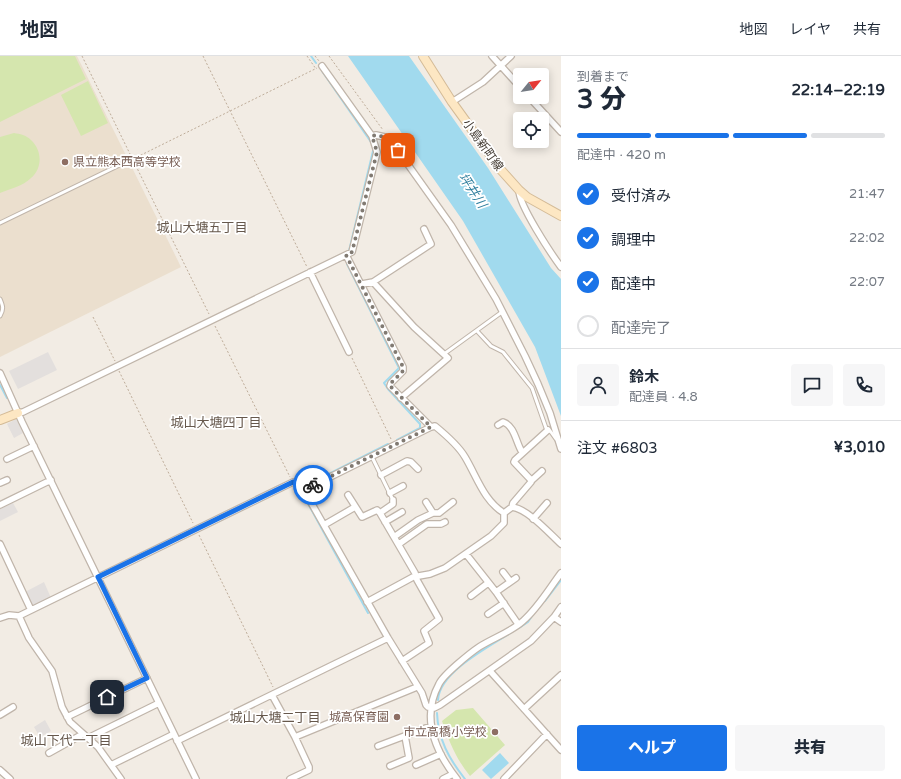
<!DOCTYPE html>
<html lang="ja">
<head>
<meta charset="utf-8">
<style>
  :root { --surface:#fff; --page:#f6f6f7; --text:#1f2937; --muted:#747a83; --line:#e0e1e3; --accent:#1a73e8 }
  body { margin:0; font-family:"Varela Round","Noto Sans JP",sans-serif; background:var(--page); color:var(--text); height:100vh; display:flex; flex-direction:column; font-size:15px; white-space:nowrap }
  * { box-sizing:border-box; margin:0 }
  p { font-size:13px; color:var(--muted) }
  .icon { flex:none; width:22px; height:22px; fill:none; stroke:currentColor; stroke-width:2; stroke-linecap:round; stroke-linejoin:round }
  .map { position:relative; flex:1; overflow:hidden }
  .drawer { display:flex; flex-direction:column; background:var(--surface); width:340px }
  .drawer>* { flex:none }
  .needle { width:26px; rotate:60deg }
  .tools { position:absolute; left:513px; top:12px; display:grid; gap:8px }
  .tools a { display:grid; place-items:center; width:36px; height:36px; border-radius:4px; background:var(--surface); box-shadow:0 2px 10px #0003; font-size:20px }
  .pin { position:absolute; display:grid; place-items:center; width:34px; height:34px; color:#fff; margin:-17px; border-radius:8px; box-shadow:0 2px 6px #0006 }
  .courier { position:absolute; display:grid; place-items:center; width:40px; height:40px; margin:-20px; border:3px solid #1a73e8; border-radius:50%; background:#fff; color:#222; box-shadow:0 1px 5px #0007 }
  .headline em { font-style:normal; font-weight:800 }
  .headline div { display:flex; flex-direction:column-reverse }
  .headline { display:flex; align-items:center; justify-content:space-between; height:68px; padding:0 16px }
  h1 { font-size:26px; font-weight:800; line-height:30px }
  .bar { display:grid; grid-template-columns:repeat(4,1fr); gap:6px 4px; align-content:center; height:48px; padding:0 16px }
  .bar i { height:5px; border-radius:3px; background:var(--line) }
  .bar .active { background:var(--accent) }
  .bar p { grid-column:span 4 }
  .line { display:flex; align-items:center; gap:10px; padding:0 16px; border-top:1px solid var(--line) }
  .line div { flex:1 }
  .round { display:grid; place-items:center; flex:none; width:42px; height:42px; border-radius:4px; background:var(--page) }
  ol { padding:0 16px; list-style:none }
  li { display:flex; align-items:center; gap:12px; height:44px }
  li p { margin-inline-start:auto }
  li .icon { padding:4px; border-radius:50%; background:var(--accent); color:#fff; stroke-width:4 }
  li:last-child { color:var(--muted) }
  li i { width:22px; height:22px; border:2px solid var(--line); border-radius:50% }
  .action { display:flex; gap:8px; margin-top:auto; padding:8px 16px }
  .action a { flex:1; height:46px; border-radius:4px; background:var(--accent); color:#fff; font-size:16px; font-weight:800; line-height:46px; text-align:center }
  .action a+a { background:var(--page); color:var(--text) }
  header { display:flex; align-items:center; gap:24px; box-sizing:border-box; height:56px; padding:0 20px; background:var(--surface); border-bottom:1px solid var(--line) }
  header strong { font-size:19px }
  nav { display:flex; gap:22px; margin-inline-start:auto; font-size:14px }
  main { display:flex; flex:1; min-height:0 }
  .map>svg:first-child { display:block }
  .education { fill:#ebdfce }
  .green { fill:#d5e6ae }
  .parking { fill:#e3dfdd }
  .water { fill:#a1daee }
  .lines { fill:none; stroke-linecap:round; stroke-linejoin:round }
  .stream { stroke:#a1daee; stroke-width:2 }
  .lane-casing { stroke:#c0b5aa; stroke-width:5 }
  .street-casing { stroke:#c0b5aa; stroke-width:8 }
  .secondary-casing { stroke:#d4bb97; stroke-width:10 }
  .path { stroke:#beac99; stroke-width:1; stroke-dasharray:2 2; stroke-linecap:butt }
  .lane { stroke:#fff; stroke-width:3 }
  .street { stroke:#fff; stroke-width:5.5 }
  .secondary { stroke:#fde7c3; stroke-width:8 }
  .done { stroke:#817a72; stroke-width:4; stroke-dasharray:0 7.2 }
  .route { stroke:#1a73e8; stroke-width:5 }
  .education-dot { fill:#8d6e63; stroke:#fff; stroke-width:1.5 }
  .labels { text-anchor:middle; stroke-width:3.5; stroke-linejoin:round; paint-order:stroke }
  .street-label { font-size:12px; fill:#443c34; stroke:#fff }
  .education-label { font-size:12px; fill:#785e54; stroke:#fff; text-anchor:end }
  .water-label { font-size:13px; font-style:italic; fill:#2d7e9d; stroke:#fff }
  .neighbourhood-label { font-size:13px; fill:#66584c; stroke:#fff }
</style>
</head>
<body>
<header>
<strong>地図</strong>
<nav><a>地図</a><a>レイヤ</a><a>共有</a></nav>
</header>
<main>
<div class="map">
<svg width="561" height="723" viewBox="0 0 561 723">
  <rect width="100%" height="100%" fill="#f2ece4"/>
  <path class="education" d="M0 0H77L181 211 0 301Z"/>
  <path class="green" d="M0 0H75L86 23 0 66Z
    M88 25 108 67 81 80 61 39Z
    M14 77C20 78 26 79 31 84 42 94 43 112 31 122 23 130 10 133 0 137V81Z
    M473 652 505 689 470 720C456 703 449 685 442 665L456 654Z"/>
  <path class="parking" d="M48 296 57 314 18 333 9 315Z
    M16 363 23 377 14 382 7 368Z
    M13 447 18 456 0 465V453Z
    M44 526 51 542 32 551 25 536Z
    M45 664 51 675 40 681 34 671Z"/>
  <path class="water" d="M348 0H409L488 112 551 212 561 223V360L535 291 463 165Z
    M500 697 509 707 491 723 482 714Z"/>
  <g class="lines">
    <path class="stream" d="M311 0 316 7
      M322 15 373 89V95L349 195
      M347 208 399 312 384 327 388 333 420 368V372L397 384
      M0 329 7 342
      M307 429 388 388
      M300 433 368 557
      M545 545 561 524
      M519 572 528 566 534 557
      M438 644C439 616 490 590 512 576
      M437 657C438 683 449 703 465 723"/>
    <defs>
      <path id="lane" d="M0 167 132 103
        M0 243C3 250 4 253 0 260
        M477 275 491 290 503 296 532 332 546 372 551 376 556 383
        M444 298 502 256
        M372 401 393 444"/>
      <path id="street" d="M492 0 520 31
        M529 41 561 76
        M452 46 483 26 511 0
        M372 80 376 79 389 82 451 169 496 243 525 300 538 328 550 357 561 393
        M519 134C518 148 552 199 561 211
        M310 216 349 296
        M373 226 414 271 448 302 401 342
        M362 228 373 226 431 188 424 173
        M0 317 22 366 196 723
        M18 357 23 356 352 196 377 96 372 80 322 10
        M498 369 503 366C515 370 516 387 522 396
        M431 371 435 370C446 379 458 389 465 401 477 421 484 445 504 457
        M7 403 34 390
        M381 419 407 405 411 406 418 413
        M531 425 542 415
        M0 427 7 424
        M304 434 431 371 390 330 391 327 403 315V311L346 199
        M390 437 403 430
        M348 439 362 461 375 455 377 454 380 457
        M393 444V448L380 457 415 517 417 524 439 563 424 575 429 587 402 605
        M426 446 433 457
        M0 449 51 424
        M512 451C528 453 549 477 561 488
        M533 463 547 447
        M385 466 402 456
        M324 469 355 451
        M394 481 418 464 433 457H439L453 446
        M0 488 31 554
        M399 488 427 468H441L445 466
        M466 498 496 536 518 568
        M503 516 510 525
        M496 536 516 522
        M471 540 488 527
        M367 546 413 521 430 518 445 512 491 480 504 467V457L512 451 513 447 531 426V424L514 406 515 404 548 374
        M488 558 504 547
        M19 560 29 582 52 615 62 651 70 666 98 691 121 723
        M554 561 561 566
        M0 562 9 559 19 560 293 426 300 428 304 434 388 582 422 637 426 649 428 651 434 652 440 649 531 585 554 561 561 551
        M490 615 561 694
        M272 639 295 681 309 711V714L290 723
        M524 653 561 619
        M0 659 13 651
        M67 661 147 622
        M295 681 417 631
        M88 682 159 647
        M177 685 388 582
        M378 690 431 670
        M49 697 83 678
        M111 709 174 678
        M416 709 441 698
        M390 710 409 702 405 680
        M0 714 10 723
        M443 723 453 718
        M457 723C435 695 421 661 439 628 443 619 470 597 479 591 493 582 511 576 523 565 538 552 549 533 561 517
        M504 723 547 678"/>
      <path id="secondary" d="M423 0 452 46 501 114 519 134 527 141 561 160
        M0 364 18 357"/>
    </defs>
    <use href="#lane" class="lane-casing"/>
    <use href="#street" class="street-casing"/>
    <use href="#secondary" class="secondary-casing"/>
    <path class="path" d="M82 0 130 98
      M203 0 307 211
      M307 0 316 13
      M315 0 319 5
      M329 0 383 74
      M137 101 317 12
      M134 106 209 258
      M93 261 115 305
      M215 270 290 421
      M352 302 391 383
      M119 315 193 467
      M199 479 273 631"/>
    <use href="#lane" class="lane"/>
    <use href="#street" class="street"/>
    <use href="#secondary" class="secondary"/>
  </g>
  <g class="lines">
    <path class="done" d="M313 429 431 371 390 330 391 327 403 315V311L346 199 352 196 377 96 372 80 376 79 389 82 398 94"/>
    <path class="route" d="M107 641 147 622 98 521 293 426 300 428 304 434 313 429"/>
  </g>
  <g class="education-dot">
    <circle cx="65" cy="106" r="4"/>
    <circle cx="397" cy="661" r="4"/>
    <circle cx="495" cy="676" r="4"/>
  </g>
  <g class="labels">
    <g class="street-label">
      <text transform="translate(483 89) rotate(54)" y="4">小島新町線</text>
    </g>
    <g class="education-label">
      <text x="73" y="110" text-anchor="start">県立熊本西高等学校</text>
      <text x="389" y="665">城高保育園</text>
      <text x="487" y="680">市立高橋小学校</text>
    </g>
    <g class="water-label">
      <text transform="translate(473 134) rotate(56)" y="5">坪井川</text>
    </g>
    <g class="neighbourhood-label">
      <text x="202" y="176">城山大塘五丁目</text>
      <text x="216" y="371">城山大塘四丁目</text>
      <text x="275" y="666">城山大塘二丁目</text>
      <text x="66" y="689">城山下代一丁目</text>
    </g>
  </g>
</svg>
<div class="tools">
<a><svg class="needle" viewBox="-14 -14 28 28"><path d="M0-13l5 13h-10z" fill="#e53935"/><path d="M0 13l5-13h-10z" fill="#747a83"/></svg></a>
<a><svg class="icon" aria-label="locate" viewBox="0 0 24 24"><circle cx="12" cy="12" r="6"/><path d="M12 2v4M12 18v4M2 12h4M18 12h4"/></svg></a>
</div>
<div class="pin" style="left:398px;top:94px;background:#ea580c"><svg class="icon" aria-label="bag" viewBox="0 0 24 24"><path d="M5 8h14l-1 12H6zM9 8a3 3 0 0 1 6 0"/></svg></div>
<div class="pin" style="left:107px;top:641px;background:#1f2937"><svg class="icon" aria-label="home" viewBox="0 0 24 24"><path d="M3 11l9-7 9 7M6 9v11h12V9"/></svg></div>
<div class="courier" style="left:313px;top:429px"><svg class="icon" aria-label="bike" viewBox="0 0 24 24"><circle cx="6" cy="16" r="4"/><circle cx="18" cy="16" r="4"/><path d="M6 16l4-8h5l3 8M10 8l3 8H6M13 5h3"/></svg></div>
</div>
<section class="drawer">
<div class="headline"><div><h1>3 分</h1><p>到着まで</p></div><em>22:14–22:19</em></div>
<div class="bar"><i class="active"></i><i class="active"></i><i class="active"></i><i></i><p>配達中 · 420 m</p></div>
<ol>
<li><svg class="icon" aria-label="check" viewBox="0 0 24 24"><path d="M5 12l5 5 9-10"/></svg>受付済み<p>21:47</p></li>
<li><svg class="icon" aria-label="check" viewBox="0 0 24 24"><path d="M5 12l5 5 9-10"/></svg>調理中<p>22:02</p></li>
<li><svg class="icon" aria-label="check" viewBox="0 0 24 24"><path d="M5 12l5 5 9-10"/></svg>配達中<p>22:07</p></li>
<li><i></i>配達完了</li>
</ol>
<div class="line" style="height:72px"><a class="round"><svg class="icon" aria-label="person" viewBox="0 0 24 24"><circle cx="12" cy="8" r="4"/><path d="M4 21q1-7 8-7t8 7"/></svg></a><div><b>鈴木</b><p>配達員 · 4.8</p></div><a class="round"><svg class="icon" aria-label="chat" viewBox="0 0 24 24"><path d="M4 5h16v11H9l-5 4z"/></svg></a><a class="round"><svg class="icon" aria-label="phone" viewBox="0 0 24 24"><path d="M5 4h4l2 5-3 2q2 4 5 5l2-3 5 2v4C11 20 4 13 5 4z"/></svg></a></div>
<div class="line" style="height:52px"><div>注文 #6803</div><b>¥3,010</b></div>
<div class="action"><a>ヘルプ</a><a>共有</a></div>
</section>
</main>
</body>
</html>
